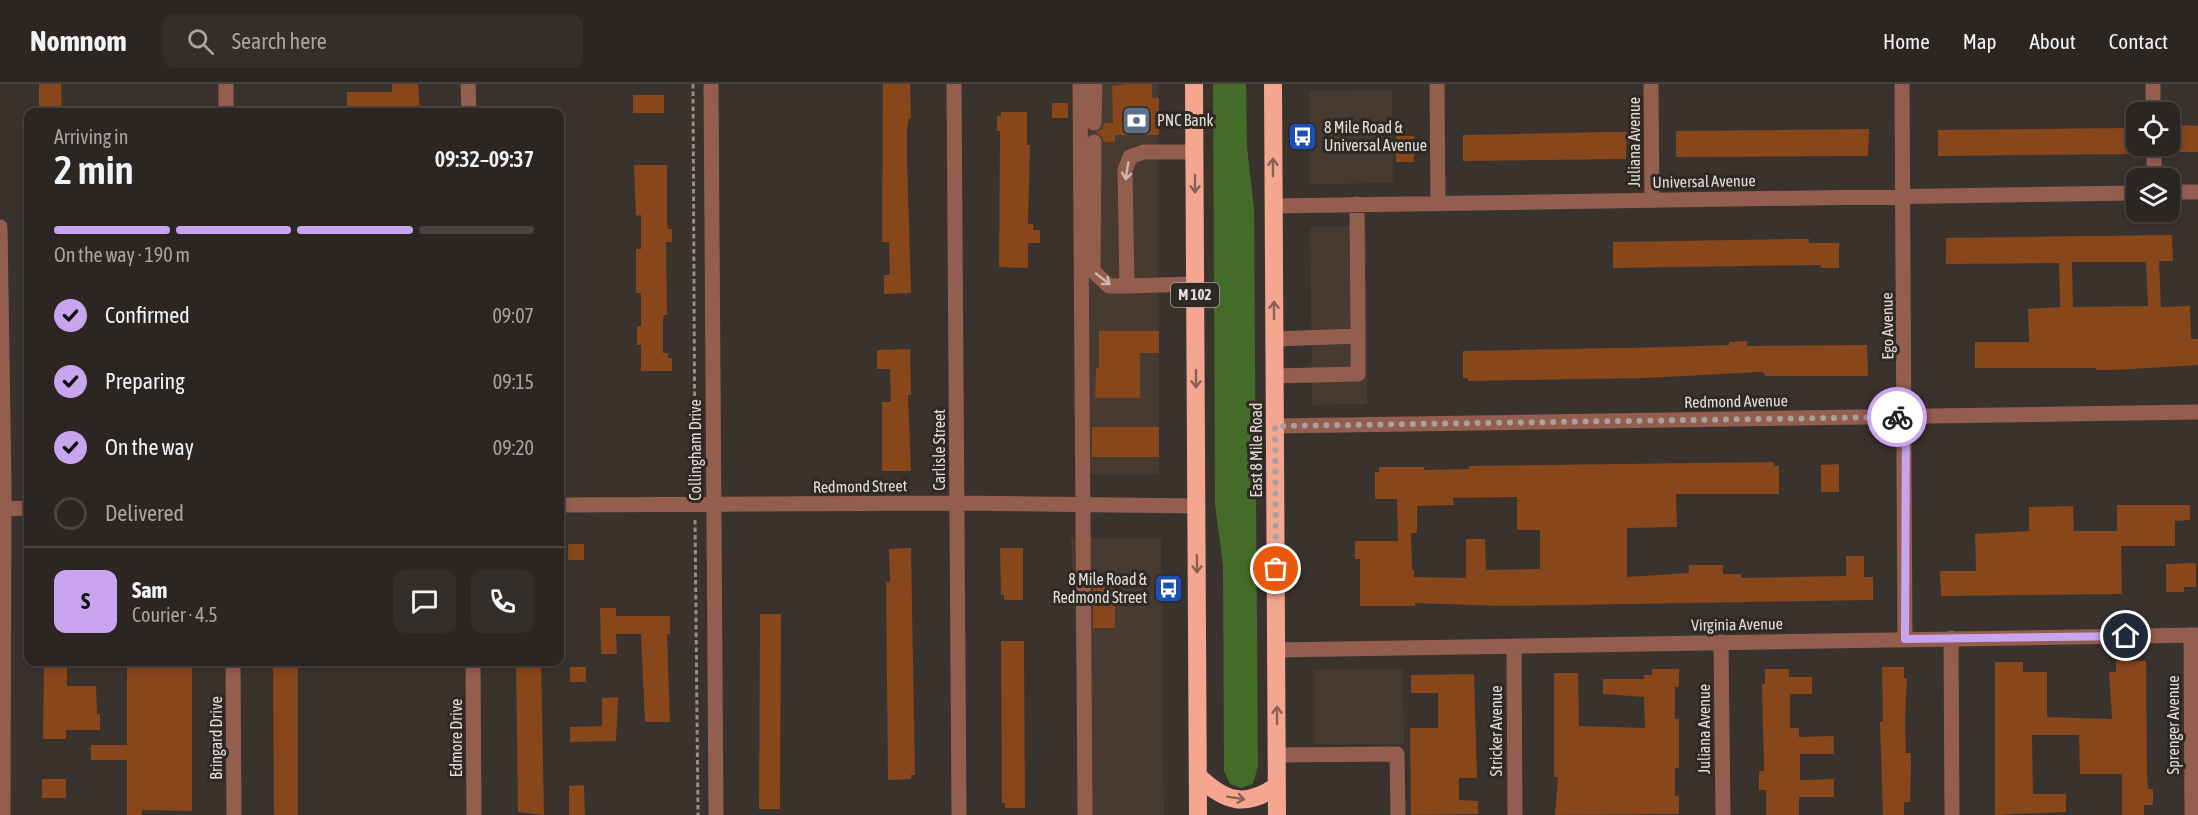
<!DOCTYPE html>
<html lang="en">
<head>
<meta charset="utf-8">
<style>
  :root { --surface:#2c2622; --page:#342e2a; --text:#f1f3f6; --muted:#a6a5a5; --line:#484340; --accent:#c8a5ee }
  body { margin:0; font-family:"Asap Condensed",sans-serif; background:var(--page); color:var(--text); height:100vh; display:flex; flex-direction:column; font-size:22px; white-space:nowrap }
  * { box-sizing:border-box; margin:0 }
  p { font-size:20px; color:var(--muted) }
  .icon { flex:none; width:33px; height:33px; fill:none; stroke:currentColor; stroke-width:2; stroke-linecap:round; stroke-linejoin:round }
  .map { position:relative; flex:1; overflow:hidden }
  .side { position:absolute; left:24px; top:24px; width:540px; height:558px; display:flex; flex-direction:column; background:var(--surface); border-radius:12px; box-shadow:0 3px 9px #0003,0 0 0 2px var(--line) }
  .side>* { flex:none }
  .tools { position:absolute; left:2126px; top:18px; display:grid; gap:12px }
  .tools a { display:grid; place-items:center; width:54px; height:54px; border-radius:12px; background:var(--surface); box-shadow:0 3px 9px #0003,0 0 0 2px var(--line); font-size:30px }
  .pin { position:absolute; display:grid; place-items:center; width:51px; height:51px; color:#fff; margin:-26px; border:3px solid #fff; border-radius:50%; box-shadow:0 2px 6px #0007 }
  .courier { position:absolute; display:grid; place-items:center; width:60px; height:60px; margin:-30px; border:4px solid #c8a5ee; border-radius:50%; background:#fff; color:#222; box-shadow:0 2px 8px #0007 }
  .head em { font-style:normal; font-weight:600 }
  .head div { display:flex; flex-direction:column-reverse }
  .head { display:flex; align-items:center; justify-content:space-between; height:102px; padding:0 30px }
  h1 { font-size:39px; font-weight:600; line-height:45px }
  .bar { display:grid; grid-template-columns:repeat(4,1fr); gap:9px 6px; align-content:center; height:72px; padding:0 30px }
  .bar i { height:8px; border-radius:4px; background:var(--line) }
  .bar .active { background:var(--accent) }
  .bar p { grid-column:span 4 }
  .line { display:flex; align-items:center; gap:15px; padding:0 30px; border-top:2px solid var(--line) }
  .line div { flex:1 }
  .round { display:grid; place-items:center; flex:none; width:63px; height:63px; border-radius:12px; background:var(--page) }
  ol { padding:0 30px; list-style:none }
  li { display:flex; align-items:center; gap:18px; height:66px }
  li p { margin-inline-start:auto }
  li .icon { padding:6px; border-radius:50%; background:var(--accent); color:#111; stroke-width:4 }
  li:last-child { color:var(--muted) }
  li i { width:33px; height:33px; border:3px solid var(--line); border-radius:50% }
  header { display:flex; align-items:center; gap:36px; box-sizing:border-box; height:84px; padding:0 30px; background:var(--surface); border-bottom:2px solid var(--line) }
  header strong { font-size:28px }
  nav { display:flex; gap:33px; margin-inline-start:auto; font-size:21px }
  .search { width:420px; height:54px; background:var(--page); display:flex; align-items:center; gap:15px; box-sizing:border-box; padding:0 21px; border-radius:12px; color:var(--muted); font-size:22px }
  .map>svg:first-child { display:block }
  .built { fill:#473a30 }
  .green { fill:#456b29 }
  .building { fill:#88461b; fill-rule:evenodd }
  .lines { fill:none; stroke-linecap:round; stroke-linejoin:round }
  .path { stroke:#948e8a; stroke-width:3; stroke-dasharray:4.5 3; stroke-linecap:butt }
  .minor { stroke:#945e4f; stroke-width:15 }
  .highway { stroke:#f5a690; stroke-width:18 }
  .oneway { stroke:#896154 }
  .oneway2 { stroke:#cbb8b0 }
  .done { stroke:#a7a29d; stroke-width:6; stroke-dasharray:0 10.8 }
  .route { stroke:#c8a5ee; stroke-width:8 }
  .labels { text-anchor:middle; stroke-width:6; stroke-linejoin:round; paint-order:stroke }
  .shield { fill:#302923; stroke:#ada8a3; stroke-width:1.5 }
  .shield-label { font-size:15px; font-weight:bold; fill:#e2deda }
  .poi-label { font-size:16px; fill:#e2deda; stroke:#302923; text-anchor:start }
  .street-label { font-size:16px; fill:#e2deda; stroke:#302923 }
</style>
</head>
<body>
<header>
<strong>Nomnom</strong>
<div class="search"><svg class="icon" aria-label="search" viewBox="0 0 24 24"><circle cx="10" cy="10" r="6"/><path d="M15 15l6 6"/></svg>Search here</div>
<nav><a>Home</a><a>Map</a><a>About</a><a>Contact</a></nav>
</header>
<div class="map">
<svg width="2198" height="731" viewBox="0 0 2198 731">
  <rect width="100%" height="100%" fill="#3a322d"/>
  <path class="built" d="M1082 0H1158L1159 390 1086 391Z
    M1392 6 1393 99 1310 100 1309 7Z
    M1366 142 1367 320 1312 321 1310 143Z
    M1071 454H1161L1164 731H1083Z
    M1403 585 1404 660H1314V586Z"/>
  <path class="green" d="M1213 0H1246L1247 63 1254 125 1258 682 1253 700 1241 704 1230 700 1224 687 1223 482 1215 420Z"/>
  <path class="building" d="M39 0H61L62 28H39Z
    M392 0H418L420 28H347V8H392Z
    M883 0H910L911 35 909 34 907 44V74L911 209 884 210V191H890L889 158H882Z
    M1127 0H1152V14H1159V51H1115V58H1104L1102 53 1095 48 1102 45 1104 39H1113L1112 2Z
    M633 11H664V29H633Z
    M1052 19H1068V34H1052Z
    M1001 28H1027V61H1030L1028 140H1033V146H1040V159H1028V184L999 183 1000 47H997V32H1001Z
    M2179 41 2198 42V68H2179Z
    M2130 44V70L1938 72V46Z
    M1869 45 1868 72 1676 73V47Z
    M1608 48H1627L1626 75 1463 77V51Z
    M1396 52H1414V78H1396Z
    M634 81H667V139L668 145H672V158H666L667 231H664L663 235V269H668V274H672V287H641V261H637V242H641V209H636V165H641V131L636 132Z
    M2172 151 2173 177H2159L2161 223 2190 222 2191 255H2198V281L2114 286H2096V284H1975V258H2029L2028 225 2060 223 2059 179 1946 180V154ZM2072 178H2146L2148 222 2073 223Z
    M1791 155H1809V159H1839V184H1821V181L1613 184V158Z
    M1099 247H1159V269H1140V314H1095L1096 284H1099Z
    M1747 257V262L1867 261 1868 292H1765L1764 289 1760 288 1646 294 1468 297V294H1463V267L1670 263 1729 261V258Z
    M910 265 911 311H908L911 387H882V318H891L890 285H877V266Z
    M1092 343H1159V373H1092Z
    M1774 378V382H1779V410H1676L1677 443 1627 444V493L1689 489V481H1723V490H1741V494L1846 492V472H1864V493H1873V516L1502 522 1415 519V522H1360V475H1355V457H1398L1397 415H1375V388H1379V383H1424V386L1469 385V382ZM1517 413V446H1540V485L1486 486 1485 455H1466V494L1414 493V486H1412L1411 449H1417V422L1454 421 1453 414Z
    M1839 380V408H1821V381Z
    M2117 421H2190V436L2175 437V462H2121L2122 510 1941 512 1940 487H1976L1975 450 2029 447V423L2073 422 2074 447H2117Z
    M568 460H584V476H568Z
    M911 464 915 691H911V695L888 696 886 498H890L889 465Z
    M1000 464H1023V516H1004V511H1001Z
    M2196 479V503H2184V508H2166V480Z
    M1093 495H1115V544H1093Z
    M600 524H616V532H670V550H667L670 638H645L641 550H616L617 570H601Z
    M760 530H781L780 725H759Z
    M1001 557H1024L1025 724H1005V719H1002Z
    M2116 577H2146L2147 691 2148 705H2153V721H2144V731H2122V690H2080L2079 651H2032L2033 710H2066V728L1995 731V578H2023V588H2047V633L2112 635 2109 588H2116Z
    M44 578H67V602H96L97 630H100V646H66V655H43Z
    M165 578H192V727L142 726V731H127V676H91V661H127V583H165Z
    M516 578H541L544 731 518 728Z
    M273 579H298V731H274Z
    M570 583H586V598H570Z
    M1882 583H1904V594H1907L1905 637 1906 669H1911V683L1910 718H1904V731H1883L1880 638H1883Z
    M1652 585H1679V603H1675V635H1679V684H1675V712H1679V730L1555 731 1558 693H1554V589H1578L1579 642 1645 644 1644 613 1603 610V595H1644V591H1652Z
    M1765 585H1789V593H1812V610H1790V644H1799V653L1834 652V670H1800V696L1834 695V713H1799V731H1766V706H1759V687H1764L1762 600H1765Z
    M1474 590 1477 694H1459V716L1478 717V730L1411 731 1410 644H1438V609H1411V591Z
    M618 613 616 657 570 658V643L602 642V614Z
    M42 695H66V714H42Z
    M584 701 585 731H569V702Z"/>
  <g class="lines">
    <path class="path" d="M693 0 695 405
      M695 436 698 731"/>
    <path class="minor" d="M226 0V28
      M468 0 469 28
      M711 0 716 731
      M954 0 959 731
      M1080 0 1085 731
      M1437 0 1438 120
      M1651 0 1652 116
      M1902 0 1905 555
      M2153 0V28
      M1094 39 1095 0
      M1094 58 1093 187 1109 202H1127
      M2154 62V94
      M1194 68H1144L1130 73 1125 86 1127 202 1195 200
      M2169 108H2198
      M1357 120 1358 252
      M1273 122 2136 109
      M0 143 4 401 3 731
      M1274 255 1358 252V290L1274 292
      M1275 342 2198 328
      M560 421 957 419 1196 422
      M0 425 28 424
      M2191 551 2192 731
      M1951 554 1952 731
      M1721 558 1723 731
      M1514 562 1515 731
      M1276 566 2198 551
      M233 578 234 731
      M473 578 474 731
      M1277 671 1397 670 1398 731"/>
    <path class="highway" d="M1194 0 1198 731
      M1273 0 1277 731
      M1198 692C1225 718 1245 724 1277 702"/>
  </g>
  <defs><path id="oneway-shaft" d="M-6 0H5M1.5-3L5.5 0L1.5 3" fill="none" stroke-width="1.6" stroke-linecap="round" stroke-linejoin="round" transform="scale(1.5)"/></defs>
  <g class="oneway">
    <use href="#oneway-shaft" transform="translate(1273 83) rotate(-90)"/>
    <use href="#oneway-shaft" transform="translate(1195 100) rotate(90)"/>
    <use href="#oneway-shaft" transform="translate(1274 226) rotate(-90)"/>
    <use href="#oneway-shaft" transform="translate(1196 295) rotate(90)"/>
    <use href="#oneway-shaft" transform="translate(1197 480) rotate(89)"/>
    <use href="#oneway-shaft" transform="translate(1277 631) rotate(-90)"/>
    <use href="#oneway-shaft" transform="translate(1236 714) rotate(9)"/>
  </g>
  <g class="oneway2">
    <use href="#oneway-shaft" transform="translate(1127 87) rotate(99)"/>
    <use href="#oneway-shaft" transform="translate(1103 195) rotate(38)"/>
  </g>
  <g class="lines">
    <path class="done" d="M1276 485 1275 342 1897 333"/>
    <path class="route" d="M1897 333H1906L1905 555 2126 552"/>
  </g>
  <defs>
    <symbol id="bank-square" viewBox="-11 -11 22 22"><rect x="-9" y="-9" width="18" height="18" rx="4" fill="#5c6f8a" stroke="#302923"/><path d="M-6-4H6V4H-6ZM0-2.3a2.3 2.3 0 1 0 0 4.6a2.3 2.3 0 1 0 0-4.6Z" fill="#fff"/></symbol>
    <symbol id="bus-square" viewBox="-11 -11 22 22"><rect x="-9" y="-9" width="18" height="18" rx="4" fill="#1a4fb4" stroke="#302923"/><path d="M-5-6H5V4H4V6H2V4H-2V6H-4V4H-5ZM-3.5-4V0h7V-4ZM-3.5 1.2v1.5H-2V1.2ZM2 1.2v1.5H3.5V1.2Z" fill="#fff"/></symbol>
  </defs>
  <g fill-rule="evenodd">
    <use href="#bank-square" x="1120" y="20" width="33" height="33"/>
    <use href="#bus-square" x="1286" y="36" width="33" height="33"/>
    <use href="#bus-square" x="1152" y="488" width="33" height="33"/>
  </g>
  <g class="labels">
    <rect class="shield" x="1171" y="199" width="48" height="24" rx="4.5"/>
    <g class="shield-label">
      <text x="1195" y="216">M 102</text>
    </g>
    <g class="poi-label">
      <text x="1157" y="42">PNC Bank</text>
      <text x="1324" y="49">8 Mile Road &amp;<tspan x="1324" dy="18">Universal Avenue</tspan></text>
      <text x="1147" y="501" text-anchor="end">8 Mile Road &amp;<tspan x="1147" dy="18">Redmond Street</tspan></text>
    </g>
    <g class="street-label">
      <text transform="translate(1634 58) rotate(-90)" y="6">Juliana Avenue</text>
      <text transform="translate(1704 97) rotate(-1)" y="6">Universal Avenue</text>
      <text transform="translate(1887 242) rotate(-91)" y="6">Ego Avenue</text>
      <text transform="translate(1736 317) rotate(-1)" y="6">Redmond Avenue</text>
      <text transform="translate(695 366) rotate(-90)" y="6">Collingham Drive</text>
      <text transform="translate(939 366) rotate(-90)" y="6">Carlisle Street</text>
      <text transform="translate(1256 366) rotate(-90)" y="6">East 8 Mile Road</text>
      <text transform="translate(860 402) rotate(-1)" y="6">Redmond Street</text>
      <text transform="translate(1737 540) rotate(-1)" y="6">Virginia Avenue</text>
      <text transform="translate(2173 641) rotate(-90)" y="6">Sprenger Avenue</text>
      <text transform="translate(1704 645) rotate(-90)" y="6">Juliana Avenue</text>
      <text transform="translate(1496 647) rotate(-90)" y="6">Stricker Avenue</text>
      <text transform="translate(216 654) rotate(-90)" y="6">Bringard Drive</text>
      <text transform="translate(456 654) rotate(-90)" y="6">Edmore Drive</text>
    </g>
  </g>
</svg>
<div class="tools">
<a><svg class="icon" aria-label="locate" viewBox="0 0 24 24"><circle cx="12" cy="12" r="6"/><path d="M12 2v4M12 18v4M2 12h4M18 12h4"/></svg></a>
<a><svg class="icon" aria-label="layers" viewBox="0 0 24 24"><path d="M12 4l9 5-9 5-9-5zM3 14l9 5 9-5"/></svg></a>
</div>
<div class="pin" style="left:1276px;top:485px;background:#ea580c"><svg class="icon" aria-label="bag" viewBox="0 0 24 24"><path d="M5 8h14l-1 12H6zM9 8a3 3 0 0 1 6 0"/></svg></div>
<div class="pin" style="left:2126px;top:552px;background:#1f2937"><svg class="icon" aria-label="home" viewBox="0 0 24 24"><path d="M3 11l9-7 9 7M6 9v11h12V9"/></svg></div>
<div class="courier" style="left:1897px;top:333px"><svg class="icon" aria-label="bike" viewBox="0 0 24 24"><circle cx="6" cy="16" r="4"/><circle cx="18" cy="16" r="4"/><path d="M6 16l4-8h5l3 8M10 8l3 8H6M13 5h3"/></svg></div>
<section class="side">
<div class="head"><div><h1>2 min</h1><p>Arriving in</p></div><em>09:32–09:37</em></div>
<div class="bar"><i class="active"></i><i class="active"></i><i class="active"></i><i></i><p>On the way · 190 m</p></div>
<ol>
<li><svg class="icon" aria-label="check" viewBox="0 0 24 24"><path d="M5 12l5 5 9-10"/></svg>Confirmed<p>09:07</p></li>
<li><svg class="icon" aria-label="check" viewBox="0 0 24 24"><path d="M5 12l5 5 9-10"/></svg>Preparing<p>09:15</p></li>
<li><svg class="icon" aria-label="check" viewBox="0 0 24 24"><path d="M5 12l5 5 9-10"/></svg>On the way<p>09:20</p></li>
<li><i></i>Delivered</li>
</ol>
<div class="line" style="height:108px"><b class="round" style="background:var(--accent);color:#111">S</b><div><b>Sam</b><p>Courier · 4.5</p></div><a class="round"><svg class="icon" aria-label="chat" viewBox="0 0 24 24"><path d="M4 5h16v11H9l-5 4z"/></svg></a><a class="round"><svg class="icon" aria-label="phone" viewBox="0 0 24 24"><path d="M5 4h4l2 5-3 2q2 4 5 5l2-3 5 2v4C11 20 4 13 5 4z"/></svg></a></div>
</section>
</div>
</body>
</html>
